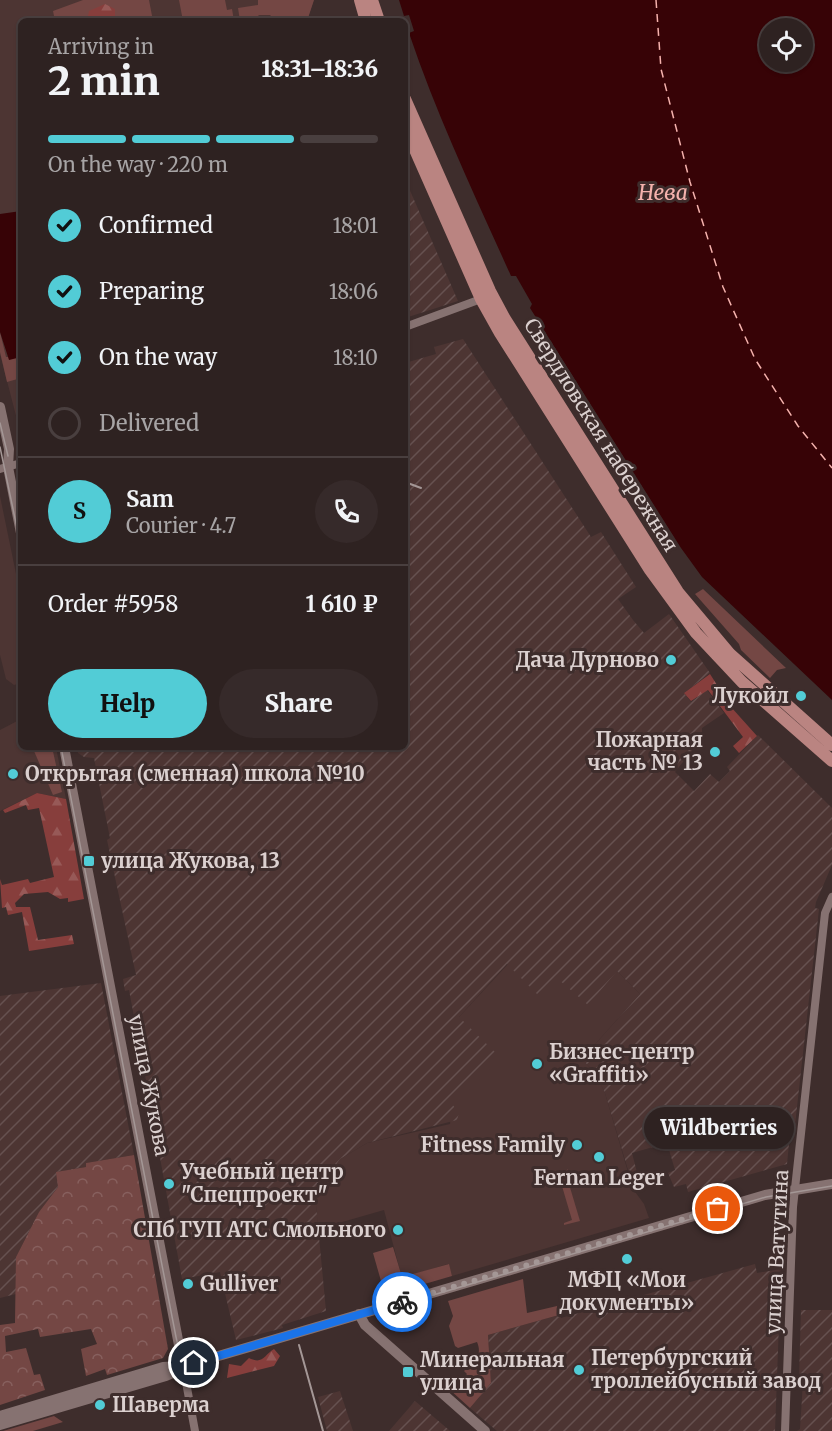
<!DOCTYPE html>
<html lang="en">
<head>
<meta charset="utf-8">
<style>
  :root { --surface:#2e2221; --page:#362a2a; --text:#f1f3f6; --muted:#a7a4a5; --line:#493f3f; --accent:#52ccd6 }
  body { margin:0; font-family:Merriweather,serif; background:var(--page); color:var(--text); height:100vh; display:flex; flex-direction:column; font-size:22px; white-space:nowrap }
  * { box-sizing:border-box; margin:0 }
  p { font-size:20px; color:var(--muted) }
  .icon { flex:none; width:33px; height:33px; fill:none; stroke:currentColor; stroke-width:2; stroke-linecap:round; stroke-linejoin:round }
  .map { position:relative; flex:1; overflow:hidden }
  .details { position:absolute; left:18px; top:18px; width:390px; height:732px; display:flex; flex-direction:column; background:var(--surface); border-radius:9px; box-shadow:0 2px 4px #0004,0 0 0 2px var(--line) }
  .details>* { flex:none }
  .tools { position:absolute; left:759px; top:18px; display:grid; gap:12px }
  .tools a { display:grid; place-items:center; width:54px; height:54px; border-radius:50%; background:var(--surface); box-shadow:0 2px 4px #0004,0 0 0 2px var(--line); font-size:30px }
  .pin { position:absolute; display:grid; place-items:center; width:51px; height:51px; color:#fff; margin:-26px; border:3px solid #fff; border-radius:50%; box-shadow:0 2px 6px #0007 }
  .courier { position:absolute; display:grid; place-items:center; width:60px; height:60px; margin:-30px; border:4px solid #1a73e8; border-radius:50%; background:#fff; color:#222; box-shadow:0 2px 8px #0007 }
  .bubble { position:absolute; height:42px; border-radius:21px; background:var(--surface); box-shadow:0 2px 4px #0004,0 0 0 2px var(--line); font-size:20px; font-weight:800; line-height:42px; text-align:center }
  .summary em { font-style:normal; font-weight:800 }
  .summary div { display:flex; flex-direction:column-reverse }
  .summary { display:flex; align-items:center; justify-content:space-between; height:102px; padding:0 30px }
  h1 { font-size:39px; font-weight:800; line-height:45px }
  .bar { display:grid; grid-template-columns:repeat(4,1fr); gap:9px 6px; align-content:center; height:72px; padding:0 30px }
  .bar i { height:8px; border-radius:4px; background:var(--line) }
  .bar .current { background:var(--accent) }
  .bar p { grid-column:span 4 }
  .line { display:flex; align-items:center; gap:15px; padding:0 30px; border-top:2px solid var(--line) }
  .line div { flex:1 }
  .round { display:grid; place-items:center; flex:none; width:63px; height:63px; border-radius:32px; background:var(--page) }
  ol { padding:0 30px; list-style:none }
  li { display:flex; align-items:center; gap:18px; height:66px }
  li p { margin-inline-start:auto }
  li .icon { padding:6px; border-radius:50%; background:var(--accent); color:#111; stroke-width:4 }
  li:last-child { color:var(--muted) }
  li i { width:33px; height:33px; border:3px solid var(--line); border-radius:50% }
  .primary-button { display:flex; gap:12px; margin-top:auto; padding:12px 30px }
  .primary-button a { flex:1; height:69px; border-radius:36px; background:var(--accent); color:#111; font-size:24px; font-weight:800; line-height:69px; text-align:center }
  .primary-button a+a { background:var(--page); color:var(--text) }
  .map>svg:first-child { display:block }
  .built { fill:#4d3533 }
  .industrial { fill:url(#industrial-furrows) }
  .grass { fill:#744744 }
  .forest { fill:url(#forest-firs) }
  .park { fill:url(#park-crowns) }
  .water { fill:#370306; fill-rule:evenodd }
  .lines { fill:none; stroke-linecap:round; stroke-linejoin:round }
  .ferry { stroke:#f5b2ad; stroke-width:1.5; stroke-dasharray:8 6; stroke-linecap:butt }
  .street { stroke:#867271; stroke-width:8 }
  .secondary { stroke:#867271; stroke-width:10 }
  .primary { stroke:#ba8481; stroke-width:12 }
  .tram { stroke:#a49796; stroke-width:1.5 }
  .rail { stroke:#a49796; stroke-width:2 }
  .done { stroke:#a49796; stroke-width:6; stroke-dasharray:0 10.8 }
  .route { stroke:#1a73e8; stroke-width:8 }
  .poi-dot { fill:#52ccd6; stroke:#3e2d2c; stroke-width:2 }
  .labels { text-anchor:middle; stroke-width:6; stroke-linejoin:round; paint-order:stroke }
  .street-label { font-size:20px; fill:#dbd0cf; stroke:#3e2d2c }
  .poi-label { font-size:20px; font-weight:bold; fill:#dbd0cf; stroke:#3e2d2c; text-anchor:start }
  .water-label { font-size:21px; font-style:italic; fill:#f5b2ad; stroke:#3e2d2c }
</style>
</head>
<body>
<div class="map">
<svg width="832" height="1431" viewBox="0 0 832 1431">
  <defs>
    <pattern id="industrial-furrows" width="10" height="10" patternUnits="userSpaceOnUse" patternTransform="scale(1.5)"><rect width="10" height="10" fill="#4d3533"/><path d="M-1 1l2-2M0 10L10 0M9 11l2-2" fill="none" stroke="#665150"/></pattern>
    <pattern id="forest-firs" width="22" height="20" patternUnits="userSpaceOnUse" patternTransform="scale(1.5)"><rect width="22" height="20" fill="#873e3c"/><path d="M5 1l3.5 6h-7zM16 11l3.5 6h-7z" fill="#975957"/></pattern>
    <pattern id="park-crowns" width="20" height="18" patternUnits="userSpaceOnUse" patternTransform="scale(1.5)"><rect width="20" height="18" fill="#744744"/><path d="M2 6a3 3 0 1 1 6 0M12 15a3 3 0 1 1 6 0" fill="none" stroke="#87605e"/></pattern>
  </defs>
  <rect width="100%" height="100%" fill="#3e2d2c"/>
  <path class="built" d="M0 0H314L307 21H21V435L0 354Z
    M0 496 21 598V683L14 685 6 679 0 655Z
    M21 719V747H56L66 799 37 793 0 811V730Z
    M508 964 558 979 617 971 640 994 582 1059 595 1073 605 1093 633 1189 644 1204 649 1218 452 1276 448 1264 402 1278 384 1210 318 1229 315 1194 340 1159 367 1143 450 1124 459 1017Z"/>
  <path class="industrial" d="M405 179 458 301 405 318Z
    M463 339 591 537 601 532 636 587 618 599 633 620 644 633 669 614 710 673 684 693 691 702 707 690 724 713 702 728V738L675 772 694 791 710 774 719 782 730 771 727 767 758 735 832 808V865L816 902 815 908 819 909 794 1134H790L787 1164 688 1192 686 1184 674 1187 668 1173 675 1170 667 1143 632 1153 641 1188 634 1190 605 1093 595 1073 582 1059 640 994 617 971 588 1005 558 979 540 997 507 964 459 1017 498 1055 452 1104 459 1113 457 1120 367 1143 340 1159 315 1194 326 1311 282 1325 283 1328 236 1340 220 1272 182 1279 157 1141 162 1139 159 1123H154L129 990 125 991 123 979 136 975 107 840 110 838 94 758 84 757 78 753 77 747H405V363L436 354 434 347Z
    M101 983 134 1155 86 1163V1167L57 1172 58 1187 39 1212 16 1257V1294L0 1298V996Z
    M755 1264 757 1273 781 1269 775 1431H497L470 1408 491 1383 488 1335 559 1315 561 1318Z
    M801 1310H832V1431H797L800 1429 803 1382V1378H799Z
    M340 1391 353 1431H327L318 1397Z
    M415 1401 449 1430 450 1431H389Z"/>
  <path class="grass" d="M83 0H149L153 21H55L53 11Z
    M179 0H225L227 10 232 9 234 21H183Z
    M258 0H314L307 21H276L270 15H259L253 21H240L238 8 258 5Z
    M0 332 6 357H21V378L7 382 0 352Z
    M703 589 786 668 777 670 770 678 741 650 739 644 695 594Z
    M45 747H52L62 792 53 795 34 751Z
    M568 1169 566 1174 580 1221 564 1225V1223L572 1220 559 1176Z
    M393 1247 402 1277 449 1264 452 1276 380 1297 381 1281 373 1253Z
    M523 1279 527 1313 557 1306 559 1315 488 1335 491 1383 470 1408 449 1389 458 1378 461 1381 467 1374 464 1371C474 1362 483 1356 477 1342L458 1348 455 1346 449 1326 453 1316 448 1301Z
    M54 1416 63 1422 33 1431H3Z"/>
  <path class="forest" d="M105 4 115 9V21H87L89 11Z
    M710 674 731 707 757 736 739 753 733 746 743 737 708 690 691 701 684 693Z
    M37 793 66 799 84 899 68 902V898L60 899 48 892 24 894 15 903 16 907H30L38 940 72 935 74 944 29 951 22 912 8 915 6 907 2 908 0 879 2 885 28 879 30 883 54 877 39 808 28 810 26 805 5 813 3 810Z
    M274 1349 280 1356 274 1366 227 1378 229 1364 241 1366 249 1358C263 1365 264 1355 274 1349Z"/>
  <path class="park" d="M134 1155 168 1349 163 1358 107 1375 105 1369 86 1376 81 1349 97 1344 91 1329 40 1337 38 1329 5 1336 6 1352 26 1348 34 1375 40 1374 45 1390 0 1405V1325L15 1323 16 1257 39 1212 58 1187 56 1172 86 1167V1163Z"/>
  <path class="water" d="M399 0H832V700L702 577 681 548 530 308 532 304 516 276H511C475 196 437 116 409 33L414 31 409 15 404 16ZM770 28H802V62H770Z
    M21 211V357L9 360 0 332V214Z"/>
  <g class="lines">
    <path class="ferry" d="M656 0 661 69 690 182 723 287 755 359 798 426 832 468"/>
    <path class="street" d="M405 327 481 299
      M0 469 21 463
      M183 1366 195 1431
      M785 1431 793 1207 825 913 832 897"/>
    <path class="secondary" d="M0 407 9 449 8 467 21 533
      M64 747 183 1366
      M359 1314 365 1325 485 1431
      M0 1416 163 1367 180 1366
      M0 1425 166 1376 198 1362 765 1195 832 1184"/>
    <path class="primary" d="M360 0 366 21
      M372 0 379 21
      M405 99 490 291 505 319 678 592 730 654 832 745
      M405 127 481 299 500 333 650 570 696 633 742 682 832 761"/>
    <path class="tram" d="M0 423 8 456
      M0 447 21 547
      M61 747 176 1337C179 1352 183 1361 199 1364L766 1197 832 1186"/>
    <path class="rail" d="M405 482 421 488
      M299 1345 323 1431"/>
  </g>
  <g class="lines">
    <path class="done" d="M402 1302 718 1209"/>
    <path class="route" d="M194 1363 402 1302"/>
  </g>
  <g class="poi-dot">
    <circle cx="671" cy="660" r="6"/>
    <circle cx="801" cy="696" r="6"/>
    <circle cx="715" cy="752" r="6"/>
    <circle cx="13" cy="774" r="6"/>
    <rect x="83" y="855" width="12" height="12" rx="3"/>
    <circle cx="537" cy="1064" r="6"/>
    <circle cx="577" cy="1145" r="6"/>
    <circle cx="599" cy="1157" r="6"/>
    <circle cx="169" cy="1184" r="6"/>
    <circle cx="398" cy="1230" r="6"/>
    <circle cx="627" cy="1259" r="6"/>
    <circle cx="188" cy="1284" r="6"/>
    <circle cx="579" cy="1370" r="6"/>
    <rect x="402" y="1366" width="12" height="12" rx="3"/>
    <circle cx="100" cy="1405" r="6"/>
  </g>
  <g class="labels">
    <g class="street-label">
      <text transform="translate(601 435) rotate(58)" y="7">Свердловская набережная</text>
      <text transform="translate(149 1085) rotate(79)" y="7">улица Жукова</text>
      <text transform="translate(777 1252) rotate(-87)" y="7">улица Ватутина</text>
    </g>
    <g class="poi-label">
      <text x="659" y="667" text-anchor="end">Дача Дурново</text>
      <text x="789" y="703" text-anchor="end">Лукойл</text>
      <text x="703" y="747" text-anchor="end">Пожарная<tspan x="703" dy="23">часть № 13</tspan></text>
      <text x="25" y="781">Открытая (сменная) школа №10</text>
      <text x="101" y="868">улица Жукова, 13</text>
      <text x="549" y="1059">Бизнес-центр<tspan x="549" dy="23">«Graffiti»</tspan></text>
      <text x="565" y="1152" text-anchor="end">Fitness Family</text>
      <text x="181" y="1179">Учебный центр<tspan x="181" dy="23">"Спецпроект"</tspan></text>
      <text x="599" y="1185" text-anchor="middle">Fernan Leger</text>
      <text x="386" y="1237" text-anchor="end">СПб ГУП АТС Смольного</text>
      <text x="627" y="1287" text-anchor="middle">МФЦ «Мои<tspan x="627" dy="23">документы»</tspan></text>
      <text x="200" y="1291">Gulliver</text>
      <text x="591" y="1365">Петербургский<tspan x="591" dy="23">троллейбусный завод</tspan></text>
      <text x="420" y="1367">Минеральная<tspan x="420" dy="23">улица</tspan></text>
      <text x="112" y="1412">Шаверма</text>
    </g>
    <g class="water-label">
      <text x="663" y="200">Нева</text>
    </g>
  </g>
</svg>
<div class="tools">
<a><svg class="icon" aria-label="locate" viewBox="0 0 24 24"><circle cx="12" cy="12" r="6"/><path d="M12 2v4M12 18v4M2 12h4M18 12h4"/></svg></a>
</div>
<div class="pin" style="left:718px;top:1209px;background:#ea580c"><svg class="icon" aria-label="bag" viewBox="0 0 24 24"><path d="M5 8h14l-1 12H6zM9 8a3 3 0 0 1 6 0"/></svg></div>
<div class="pin" style="left:194px;top:1363px;background:#1f2937"><svg class="icon" aria-label="home" viewBox="0 0 24 24"><path d="M3 11l9-7 9 7M6 9v11h12V9"/></svg></div>
<div class="courier" style="left:402px;top:1302px"><svg class="icon" aria-label="bike" viewBox="0 0 24 24"><circle cx="6" cy="16" r="4"/><circle cx="18" cy="16" r="4"/><path d="M6 16l4-8h5l3 8M10 8l3 8H6M13 5h3"/></svg></div>
<div class="bubble" style="left:644px;top:1107px;width:150px">Wildberries</div>
<section class="details">
<div class="summary"><div><h1>2 min</h1><p>Arriving in</p></div><em>18:31–18:36</em></div>
<div class="bar"><i class="current"></i><i class="current"></i><i class="current"></i><i></i><p>On the way · 220 m</p></div>
<ol>
<li><svg class="icon" aria-label="check" viewBox="0 0 24 24"><path d="M5 12l5 5 9-10"/></svg>Confirmed<p>18:01</p></li>
<li><svg class="icon" aria-label="check" viewBox="0 0 24 24"><path d="M5 12l5 5 9-10"/></svg>Preparing<p>18:06</p></li>
<li><svg class="icon" aria-label="check" viewBox="0 0 24 24"><path d="M5 12l5 5 9-10"/></svg>On the way<p>18:10</p></li>
<li><i></i>Delivered</li>
</ol>
<div class="line" style="height:108px"><b class="round" style="background:var(--accent);color:#111">S</b><div><b>Sam</b><p>Courier · 4.7</p></div><a class="round"><svg class="icon" aria-label="phone" viewBox="0 0 24 24"><path d="M5 4h4l2 5-3 2q2 4 5 5l2-3 5 2v4C11 20 4 13 5 4z"/></svg></a></div>
<div class="line" style="height:78px"><div>Order #5958</div><b>1 610 ₽</b></div>
<div class="primary-button"><a>Help</a><a>Share</a></div>
</section>
</div>
</body>
</html>
